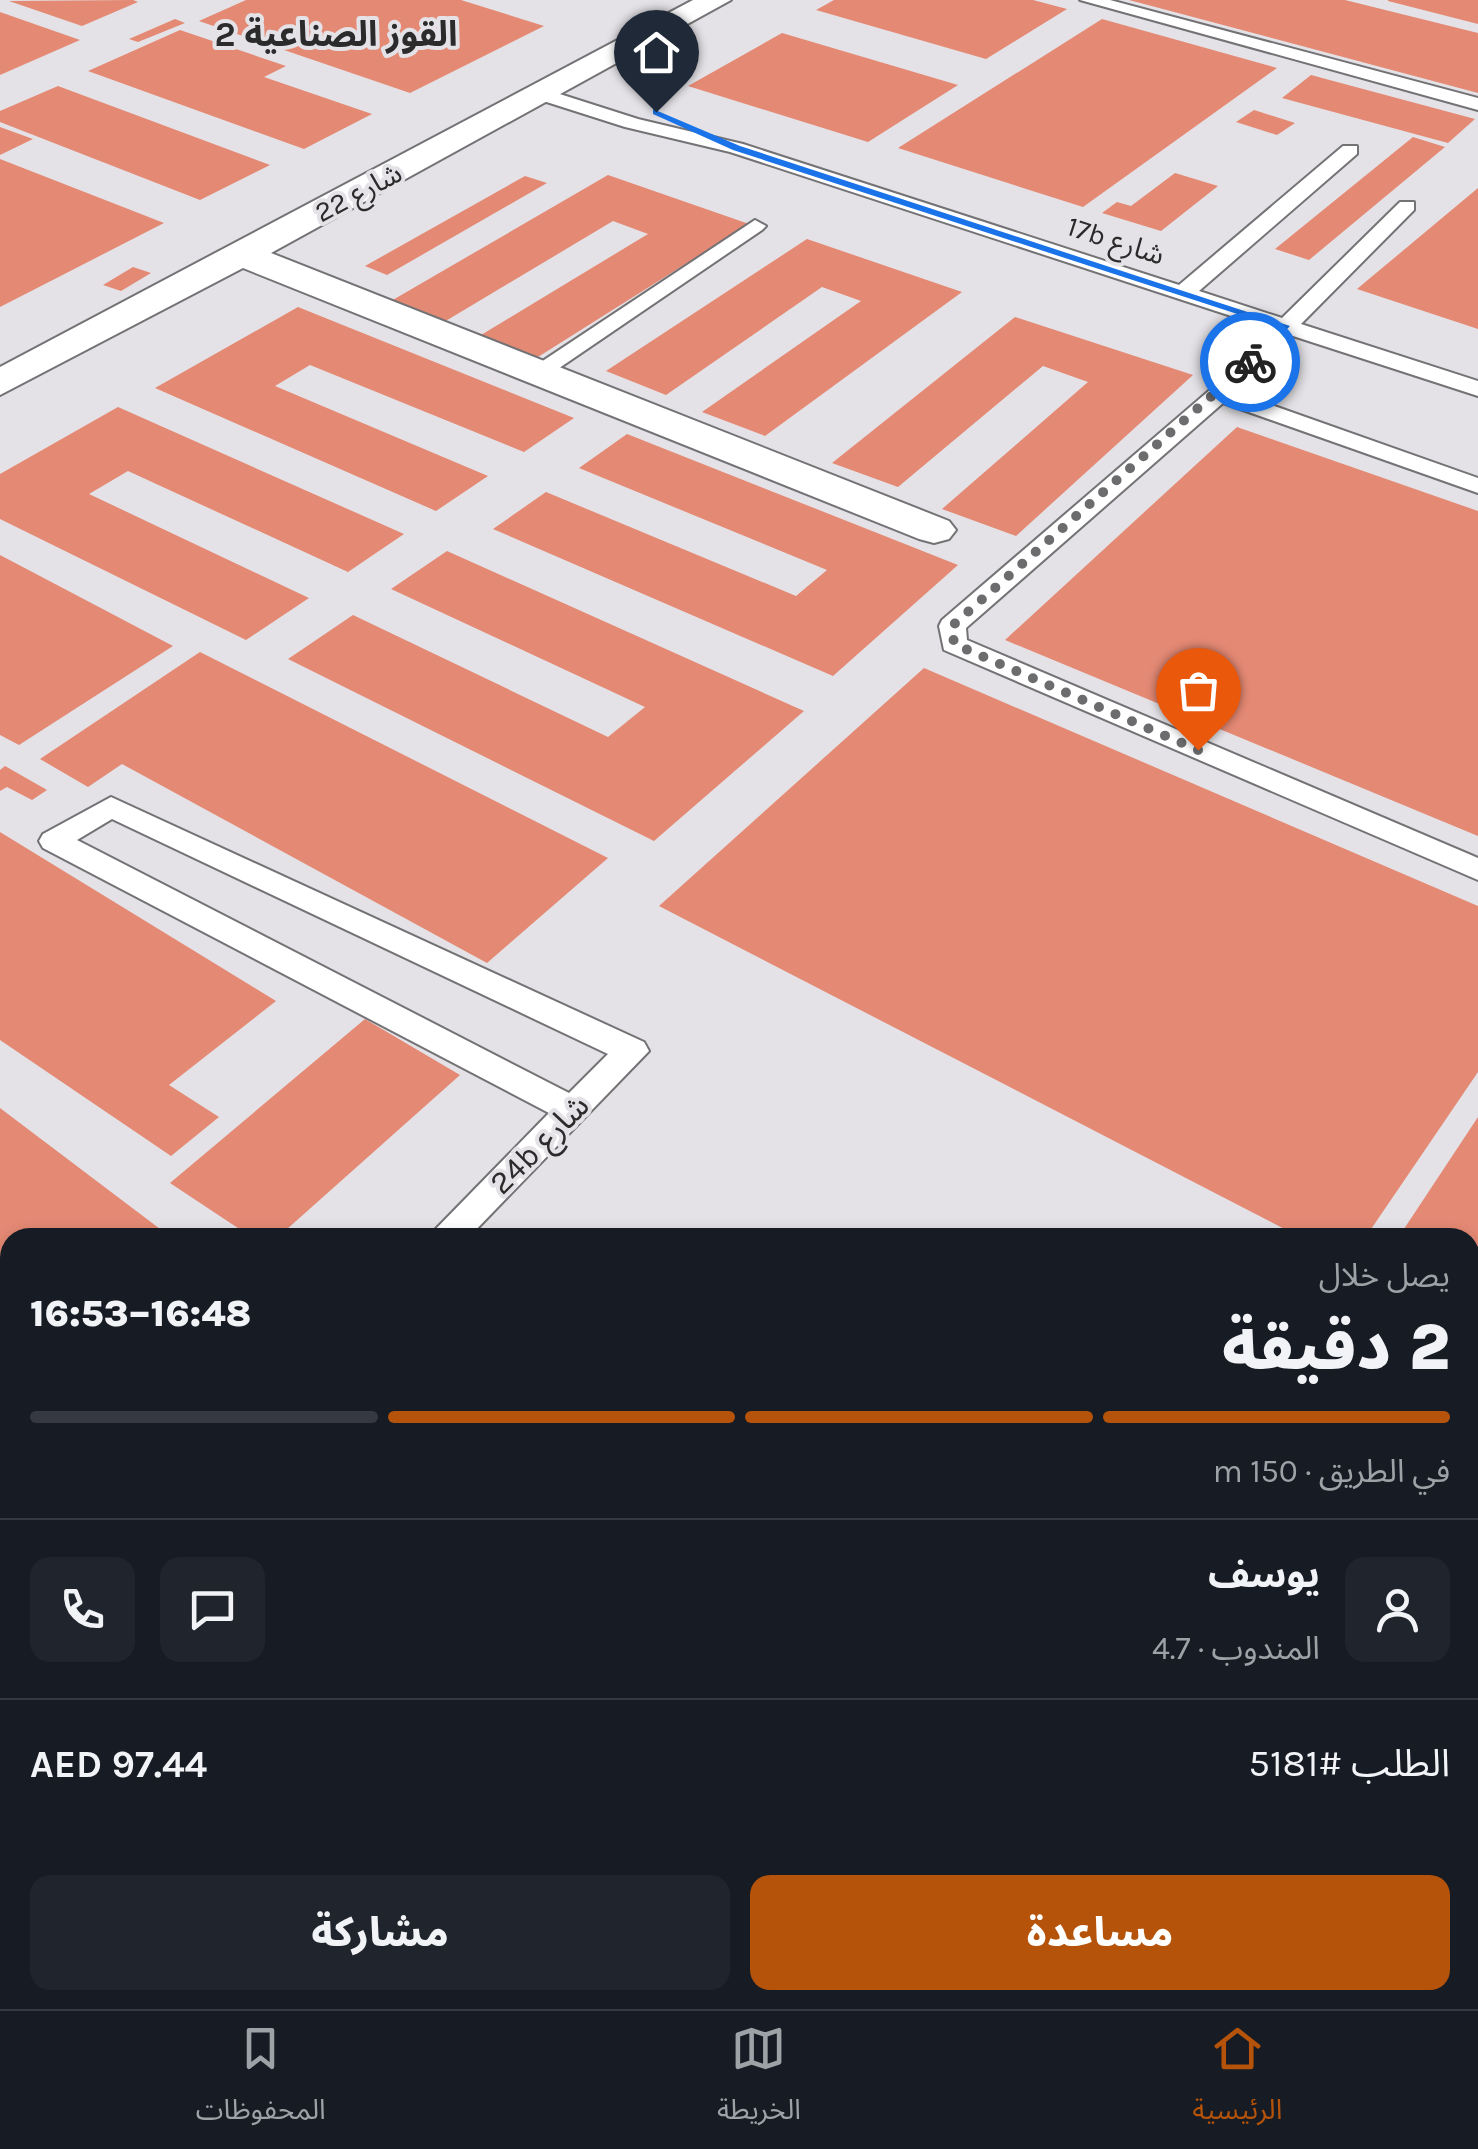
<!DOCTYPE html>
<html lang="ar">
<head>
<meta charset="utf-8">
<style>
  :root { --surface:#171b24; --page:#20242c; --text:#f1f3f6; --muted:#9ea1a6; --line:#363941; --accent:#b45309 }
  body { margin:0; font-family:Karla,"Noto Sans Arabic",sans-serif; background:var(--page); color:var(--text); direction:rtl; height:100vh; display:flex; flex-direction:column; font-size:38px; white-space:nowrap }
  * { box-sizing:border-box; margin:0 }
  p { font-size:32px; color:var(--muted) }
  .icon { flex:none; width:55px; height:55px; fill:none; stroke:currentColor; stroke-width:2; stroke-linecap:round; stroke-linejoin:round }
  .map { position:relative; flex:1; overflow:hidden; direction:ltr }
  .panel { position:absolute; left:0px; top:1228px; width:1480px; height:782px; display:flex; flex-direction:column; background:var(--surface); border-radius:30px 30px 0 0; box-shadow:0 5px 15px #0003; direction:rtl }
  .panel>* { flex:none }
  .pin { position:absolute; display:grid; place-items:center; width:85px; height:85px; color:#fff; margin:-102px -42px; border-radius:50% 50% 50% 0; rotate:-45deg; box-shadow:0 0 10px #0007 }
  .pin .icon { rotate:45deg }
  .courier { position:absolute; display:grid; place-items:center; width:100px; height:100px; margin:-50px; border:8px solid #1a73e8; border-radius:50%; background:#fff; color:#222; box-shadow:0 2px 12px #0007 }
  .summary em { font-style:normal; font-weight:800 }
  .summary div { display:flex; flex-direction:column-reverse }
  .summary { display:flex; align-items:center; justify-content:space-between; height:170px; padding:0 30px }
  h1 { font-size:65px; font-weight:800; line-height:75px }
  .bar { display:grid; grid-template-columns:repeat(4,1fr); gap:15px 10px; align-content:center; height:120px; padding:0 30px }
  .bar i { height:12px; border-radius:8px; background:var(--line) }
  .bar .current { background:var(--accent) }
  .bar p { grid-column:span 4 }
  .line { display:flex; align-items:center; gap:25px; padding:0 30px; border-top:2px solid var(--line) }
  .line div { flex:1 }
  .round { display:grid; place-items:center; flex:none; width:105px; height:105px; border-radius:20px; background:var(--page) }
  .action { display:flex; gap:20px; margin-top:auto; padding:20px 30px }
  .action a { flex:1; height:115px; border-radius:20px; background:var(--accent); color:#fff; font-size:40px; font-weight:800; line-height:115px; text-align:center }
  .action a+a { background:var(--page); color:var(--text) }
  .dock { display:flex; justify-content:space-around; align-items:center; height:140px; border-top:2px solid var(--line); background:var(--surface); font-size:28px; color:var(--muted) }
  .dock a { display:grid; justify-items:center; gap:5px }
  .dock .current { color:var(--accent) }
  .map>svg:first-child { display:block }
  .building { fill:#e48974 }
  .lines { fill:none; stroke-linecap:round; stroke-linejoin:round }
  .service-casing { stroke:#737275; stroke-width:4 }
  .minor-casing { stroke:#737275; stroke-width:4 }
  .service { fill:#fff; fill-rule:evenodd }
  .minor { fill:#fff; fill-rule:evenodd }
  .route { fill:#1a73e8 }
  .done { stroke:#6c6b6d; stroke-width:10; stroke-dasharray:0 18 }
  .labels { text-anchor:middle; stroke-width:8; stroke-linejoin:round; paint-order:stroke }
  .far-street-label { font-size:28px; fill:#2b2b2c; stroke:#e4e2e6 }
  .street-label { font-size:32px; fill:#2b2b2c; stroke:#e4e2e6 }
  .far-district-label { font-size:35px; font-weight:bold; fill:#2b2b2c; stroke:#e4e2e6 }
</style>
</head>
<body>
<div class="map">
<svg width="1478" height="2009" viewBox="0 0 1478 2009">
  <rect width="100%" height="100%" fill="#e4e2e6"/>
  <path class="building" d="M133 0 138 2 82 26 9 1Z
    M246 0H461L544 26 410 93 199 21Z
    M834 0H1033L1067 9 986 59 816 10Z
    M1129 0H1345L1478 33V93Z
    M1388 0H1478V24L1388 1Z
    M0 12 80 40 0 75Z
    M175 19 185 23 138 42 129 39Z
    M1102 19 1277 68 1083 207 898 148Z
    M180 30 286 66 264 77 372 114 304 149 88 71Z
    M782 33 958 85 868 142 688 86Z
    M1311 75 1475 119 1448 143 1282 98Z
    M58 86 270 165 200 200 0 122V111Z
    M1254 110 1295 123 1277 135 1236 122Z
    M0 127 33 139 0 155Z
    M1413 137 1445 147 1309 260 1275 249Z
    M0 159 164 223 0 307Z
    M1175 173 1218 186 1161 231 1102 213 1117 202 1131 206Z
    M608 175 749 224 538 357 481 335 648 234 613 221 444 322 391 301Z
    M525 176 547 183 387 275 365 266Z
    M1478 188V329L1357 289Z
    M807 239 962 292 765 436 702 412 861 301 822 287 666 395 606 371Z
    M133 267 151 273 121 291 103 285Z
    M298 307 574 418 524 452 310 365 275 386 488 476 436 511 155 388Z
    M1015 317 1193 375 1016 536 942 509 1088 382 1043 366 898 487 832 463Z
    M118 407 404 534 348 572 128 471 89 494 309 598 246 640 0 519V474Z
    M1237 427 1478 511V836L1005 640Z
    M627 434 958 565 833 676 493 529 546 492 796 596 827 570 579 468Z
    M447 551 804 711 654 841 288 659 353 615 608 737 645 707 391 589Z
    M0 555 173 646 19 745 0 735Z
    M200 652 608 858 487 963 122 764 88 787 40 759Z
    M924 668 1478 906V1072L1365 1238H1302L659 906Z
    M5 766 47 790 32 800 7 787 0 791V770Z
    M0 832 276 1001 169 1085 219 1117 171 1156 0 1040Z
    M365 1019 460 1075 277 1238H253L170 1183Z
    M0 1108 172 1238H10V1429L0 1437Z
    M1478 1117V1339L1470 1335V1238H1398Z
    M10 1955V2000H548L559 2009H0V1965Z"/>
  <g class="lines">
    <defs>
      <path id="service" d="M1080 0H1110L1478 98V110Z
        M541 88 638 119 743 144 1179 285 1343 146H1357V154L1199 291 1282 318 1400 202H1414V210L1301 324 1478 381V396L1290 335 1235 392 1478 478V493L1223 403 966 628 967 640 1478 858V880L944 650 939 626 942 620 1211 389 1271 329 730 152 625 127 534 98 531 94Z
        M755 220 766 226 762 230 546 377 538 379 526 372Z
        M111 797 644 1042 649 1051 468 1238H427L549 1113 43 848 39 841 43 834ZM112 819 608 1054 569 1093 77 840Z
        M10 1651V1697L0 1701V1655Z"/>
      <path id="minor" d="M693 0H731L271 253 949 521 956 530 949 539 934 543 919 539 243 268 0 395V367Z"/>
    </defs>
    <use href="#service" class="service-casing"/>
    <use href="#minor" class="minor-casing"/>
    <use href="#service" class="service"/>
    <use href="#minor" class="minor"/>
  </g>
  <path class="route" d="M653 109 740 146 1290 326 1254 364H1246L1277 327 733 150 653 114Z"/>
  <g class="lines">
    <path class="done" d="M1198 750 954 644 952 626 1250 362"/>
  </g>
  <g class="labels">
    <g class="far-street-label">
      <text transform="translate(358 192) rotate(-28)" y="10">شارع 22</text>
      <text transform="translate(1116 240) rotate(18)" y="10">17b شارع</text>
    </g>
    <g class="street-label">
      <text transform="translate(539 1144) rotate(-45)" y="11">24b شارع</text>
    </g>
    <g class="far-district-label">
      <text x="336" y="46">القوز الصناعية 2</text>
    </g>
  </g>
</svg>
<div class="pin" style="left:1198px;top:750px;background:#ea580c"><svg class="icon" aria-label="bag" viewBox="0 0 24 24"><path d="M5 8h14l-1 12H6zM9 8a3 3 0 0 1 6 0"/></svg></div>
<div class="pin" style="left:656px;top:112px;background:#1f2937"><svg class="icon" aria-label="home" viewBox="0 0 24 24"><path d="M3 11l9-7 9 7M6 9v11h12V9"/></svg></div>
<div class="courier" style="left:1250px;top:362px"><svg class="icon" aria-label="bike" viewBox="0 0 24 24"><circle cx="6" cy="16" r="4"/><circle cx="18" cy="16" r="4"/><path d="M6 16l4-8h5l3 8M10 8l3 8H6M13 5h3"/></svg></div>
<section class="panel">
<div class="summary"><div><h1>2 دقيقة</h1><p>يصل خلال</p></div><em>16:48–16:53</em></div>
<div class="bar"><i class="current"></i><i class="current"></i><i class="current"></i><i></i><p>في الطريق · 150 m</p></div>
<div class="line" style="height:180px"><a class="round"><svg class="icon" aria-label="person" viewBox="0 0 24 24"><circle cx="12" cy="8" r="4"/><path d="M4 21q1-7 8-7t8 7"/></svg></a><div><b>يوسف</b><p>المندوب · 4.7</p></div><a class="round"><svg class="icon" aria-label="chat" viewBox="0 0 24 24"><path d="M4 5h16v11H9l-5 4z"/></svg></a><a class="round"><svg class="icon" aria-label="phone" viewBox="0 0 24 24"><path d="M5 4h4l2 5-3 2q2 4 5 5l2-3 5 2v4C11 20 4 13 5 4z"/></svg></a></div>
<div class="line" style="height:130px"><div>الطلب #5181</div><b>AED 97.44</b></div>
<div class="action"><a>مساعدة</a><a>مشاركة</a></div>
</section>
</div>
<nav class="dock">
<a class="current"><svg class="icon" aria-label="home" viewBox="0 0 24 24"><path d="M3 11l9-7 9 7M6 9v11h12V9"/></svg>الرئيسية</a>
<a><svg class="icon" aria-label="map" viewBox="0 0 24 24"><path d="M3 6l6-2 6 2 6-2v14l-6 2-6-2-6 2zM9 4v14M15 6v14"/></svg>الخريطة</a>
<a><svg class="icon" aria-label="saved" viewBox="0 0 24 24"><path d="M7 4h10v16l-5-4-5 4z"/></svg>المحفوظات</a>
</nav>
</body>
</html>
